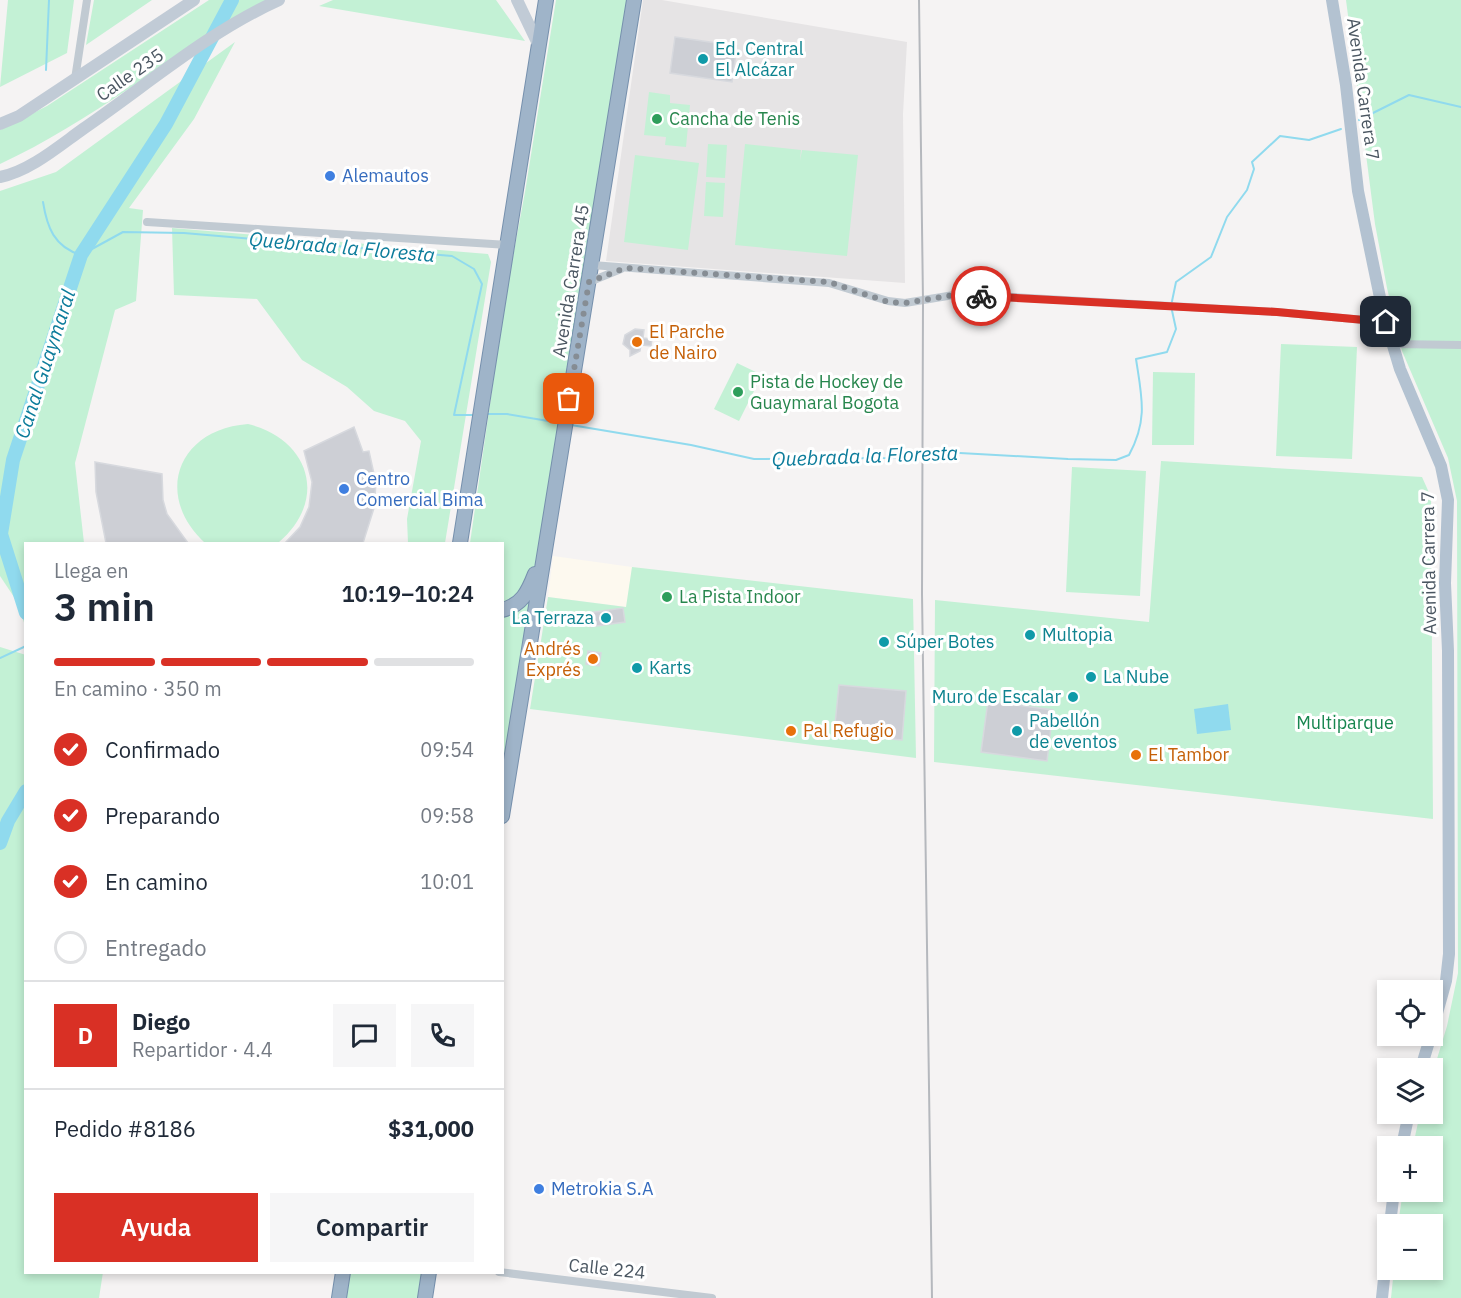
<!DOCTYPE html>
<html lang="es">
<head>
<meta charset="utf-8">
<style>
  :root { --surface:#fff; --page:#f6f6f7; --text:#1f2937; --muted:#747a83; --line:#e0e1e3; --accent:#d93025 }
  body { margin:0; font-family:"IBM Plex Sans",sans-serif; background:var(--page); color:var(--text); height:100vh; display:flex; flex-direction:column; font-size:22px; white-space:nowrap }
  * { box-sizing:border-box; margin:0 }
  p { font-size:20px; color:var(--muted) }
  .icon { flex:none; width:33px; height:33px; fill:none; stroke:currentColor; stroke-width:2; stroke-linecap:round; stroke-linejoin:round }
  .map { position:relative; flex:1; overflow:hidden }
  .side { position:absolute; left:24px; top:542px; width:480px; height:732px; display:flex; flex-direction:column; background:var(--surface); border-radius:0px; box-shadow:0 3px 9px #0003 }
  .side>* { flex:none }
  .buttons { position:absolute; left:1377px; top:980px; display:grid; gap:12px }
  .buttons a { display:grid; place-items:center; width:66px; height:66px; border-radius:0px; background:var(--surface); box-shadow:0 3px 9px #0003; font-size:30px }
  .pin { position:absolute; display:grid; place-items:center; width:51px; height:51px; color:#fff; margin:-26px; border-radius:12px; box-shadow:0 3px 9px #0006 }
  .courier { position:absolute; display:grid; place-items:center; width:60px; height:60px; margin:-30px; border:4px solid #d93025; border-radius:50%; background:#fff; color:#222; box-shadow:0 2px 8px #0007 }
  .headline em { font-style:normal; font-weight:600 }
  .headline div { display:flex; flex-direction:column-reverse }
  .headline { display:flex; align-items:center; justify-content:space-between; height:102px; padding:0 30px }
  h1 { font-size:39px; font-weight:600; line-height:45px }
  .bar { display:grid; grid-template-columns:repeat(4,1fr); gap:9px 6px; align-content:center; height:72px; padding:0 30px }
  .bar i { height:8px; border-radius:4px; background:var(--line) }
  .bar .selected { background:var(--accent) }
  .bar p { grid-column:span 4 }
  .line { display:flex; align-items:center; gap:15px; padding:0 30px; border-top:2px solid var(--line) }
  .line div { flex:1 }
  .round { display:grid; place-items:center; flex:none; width:63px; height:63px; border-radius:0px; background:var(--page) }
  ol { padding:0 30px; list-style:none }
  li { display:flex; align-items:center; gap:18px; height:66px }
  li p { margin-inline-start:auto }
  li .icon { padding:6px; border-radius:50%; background:var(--accent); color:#fff; stroke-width:4 }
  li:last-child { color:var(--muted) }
  li i { width:33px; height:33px; border:3px solid var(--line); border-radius:50% }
  .primary-button { display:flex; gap:12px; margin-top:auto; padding:12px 30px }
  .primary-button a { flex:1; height:69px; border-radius:0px; background:var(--accent); color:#fff; font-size:24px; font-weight:600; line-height:69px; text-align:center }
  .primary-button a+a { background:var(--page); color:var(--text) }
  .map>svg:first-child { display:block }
  .commercial { fill:#fdf9ef }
  .education { fill:#e6e4e5 }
  .green { fill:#c3f1d5 }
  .water { fill:#90daee }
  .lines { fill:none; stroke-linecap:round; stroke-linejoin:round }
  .stream { stroke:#90daee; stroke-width:2 }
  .river { stroke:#90daee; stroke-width:14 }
  .building { fill:#cdcfd5; stroke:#d7d9de; stroke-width:1.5 }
  .trunk-casing { stroke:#7690ad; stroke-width:16 }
  .minor { stroke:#c1cad2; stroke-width:8 }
  .secondary { stroke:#c1cbd6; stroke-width:12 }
  .primary { stroke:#b3c2d1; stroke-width:12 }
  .trunk { stroke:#9fb4c9; stroke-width:14 }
  .rail { stroke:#b5b8bd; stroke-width:2 }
  .done { stroke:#868d94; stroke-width:6; stroke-dasharray:0 10.8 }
  .route { stroke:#d93025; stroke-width:8 }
  .culture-dot { fill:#0f9aa8; stroke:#fff; stroke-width:2 }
  .leisure-dot { fill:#2e9e5b; stroke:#fff; stroke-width:2 }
  .shop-dot { fill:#3f7fe0; stroke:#fff; stroke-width:2 }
  .food-dot { fill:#e8710a; stroke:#fff; stroke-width:2 }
  .labels { text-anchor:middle; stroke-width:6; stroke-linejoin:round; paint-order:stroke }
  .culture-label { font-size:18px; fill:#0d838f; stroke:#fff; text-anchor:start }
  .street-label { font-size:18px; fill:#4a5661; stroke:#fff }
  .leisure-label { font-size:18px; fill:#27864d; stroke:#fff; text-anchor:start }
  .shop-label { font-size:18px; fill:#366cbe; stroke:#fff; text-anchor:start }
  .food-label { font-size:18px; fill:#c56008; stroke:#fff; text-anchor:start }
  .park-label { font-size:18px; fill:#17864f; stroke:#fff }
  .water-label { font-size:20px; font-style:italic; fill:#0c7c9b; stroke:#fff }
</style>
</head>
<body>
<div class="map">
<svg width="1461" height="1298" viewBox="0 0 1461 1298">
  <rect width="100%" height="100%" fill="#f5f3f3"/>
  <path class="commercial" d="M553 556 632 567 627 607 548 597Z"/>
  <path class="education" d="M643 0H662L907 42 903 114 905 283 606 261Z"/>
  <path class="green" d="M8 0H74L67 53 0 87Z
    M94 0H152L86 45Z
    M209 0H267C176 51 95 120 0 164V130L47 106Z
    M333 0H496L525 41 319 6Z
    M556 0H629L503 778 502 543H470L505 300 525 192Z
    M1346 0H1461V1298H1391L1394 1269H1432V1224H1398L1403 1191H1432V1146H1413L1420 1113H1432L1433 1072 1447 1026 1458 973 1457 501 1448 458 1402 351 1387 288 1375 224Z
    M235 42 194 119 129 208 143 210 136 301 115 310 75 463 84 543H26L25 626 18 603 0 576V191L56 172Z
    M649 92 670 95V103L690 105 686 147 665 145 666 137 644 135Z
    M708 144 727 145 725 178 706 177Z
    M745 144 801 150 800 161 802 150 858 155 847 256 735 245Z
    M635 155 699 163 688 250 624 242Z
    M706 182 725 183 723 217 704 216Z
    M172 228 488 254 491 262 445 543H408L407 519 421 441 405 421 374 411 347 387 302 360 257 299 174 295Z
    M1281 344 1357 347 1352 459 1276 456Z
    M737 363 762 375 739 421 714 409Z
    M1153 372 1195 373 1194 445H1152Z
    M248 424C310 439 329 500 278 543H205C153 495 178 429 248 424Z
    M1161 461 1422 477 1431 497 1433 819 934 762 935 600 1149 622Z
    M1072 467 1146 471 1140 596 1066 592Z
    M632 567 913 599 916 758 530 709 548 597 626 607Z
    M0 647 26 655V1272H103L99 1298H0Z
    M349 1272H423L419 1298H345Z"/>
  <path class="water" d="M1228 704 1231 730 1197 734 1194 709Z"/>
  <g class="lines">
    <path class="stream" d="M46 70 49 0
      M1359 120 1409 95 1461 107
      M43 202C47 227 54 247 81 255L123 232 184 233 452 256 474 269 482 284 454 415H476
      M485 414H507L560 423
      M571 425 691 445 754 459 897 458 942 452 1068 459 1116 460 1129 455C1148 420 1142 398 1136 359L1167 352 1176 329 1171 306 1176 282 1211 257 1227 217 1247 190 1254 169 1252 162 1280 136 1309 140 1341 129
      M0 658 26 646"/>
    <path class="river" d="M26 613 1 534 13 460 81 255 166 124 232 0
      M0 843 8 821 26 791"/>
  </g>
  <path class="building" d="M675 37 737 46 732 82 670 73Z
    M635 329 644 330 643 338 652 339 651 346 641 345 640 351 630 356V350L623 344 625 335Z
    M354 427 363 452 369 451 376 483 374 508 363 543H285L300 527 309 507 312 482 304 451Z
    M95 462 162 474 163 500 167 514 188 543H106L96 492Z
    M623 608 625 622 590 627 588 613Z
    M588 651 601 653 599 666 586 664Z
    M839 685 906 691 902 740 834 734Z
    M988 701 1053 710 1047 761 981 752Z"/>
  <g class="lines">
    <defs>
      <path id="trunk" d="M460 543 546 0
        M502 610C522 605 528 592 535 574
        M502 816 634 0
        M339 1298 343 1272
        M425 1298 429 1272"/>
    </defs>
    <use href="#trunk" class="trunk-casing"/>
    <path class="minor" d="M75 79 87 0
      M147 222 508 245
      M592 265 829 283 888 301 905 303 960 294 1277 312 1386 322
      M589 282 621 269
      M1393 344 1461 345
      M499 1272 712 1298"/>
    <path class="secondary" d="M517 0 539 46
      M0 124 19 116 194 0
      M0 177C30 171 59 146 83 129 147 85 208 32 279 0"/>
    <path class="primary" d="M1332 0 1346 85 1358 191 1383 312 1400 369 1441 466 1448 500 1445 583 1448 651 1449 954 1446 981 1432 1031
      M1421 1068 1431 1035
      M1402 1146 1409 1113
      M1390 1224 1394 1191
      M1382 1298 1388 1241"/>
    <use href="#trunk" class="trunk"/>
    <path class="rail" d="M919 0 923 301 922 594 932 1298"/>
  </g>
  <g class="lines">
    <path class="done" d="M569 399 589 282 625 268 829 282 888 302 905 303 960 294 981 296"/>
    <path class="route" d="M981 296 1277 312 1386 322"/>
  </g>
  <g class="culture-dot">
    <circle cx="703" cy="59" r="6"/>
    <circle cx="606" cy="618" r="6"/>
    <circle cx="1030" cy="635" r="6"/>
    <circle cx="884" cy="642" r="6"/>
    <circle cx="637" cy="668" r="6"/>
    <circle cx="1091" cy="677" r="6"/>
    <circle cx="1073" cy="697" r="6"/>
    <circle cx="1017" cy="731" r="6"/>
  </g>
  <g class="leisure-dot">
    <circle cx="657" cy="119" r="6"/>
    <circle cx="738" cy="392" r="6"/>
    <circle cx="667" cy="597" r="6"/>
  </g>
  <g class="shop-dot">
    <circle cx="330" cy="176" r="6"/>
    <circle cx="344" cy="489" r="6"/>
    <circle cx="539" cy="1189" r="6"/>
  </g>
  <g class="food-dot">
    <circle cx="637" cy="342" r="6"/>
    <circle cx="593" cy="659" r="6"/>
    <circle cx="791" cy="731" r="6"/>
    <circle cx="1136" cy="755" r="6"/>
  </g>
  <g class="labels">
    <g class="culture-label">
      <text x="715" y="55">Ed. Central<tspan x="715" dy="21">El Alcázar</tspan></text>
      <text x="594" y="624" text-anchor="end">La Terraza</text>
      <text x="1042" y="641">Multopia</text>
      <text x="896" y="648">Súper Botes</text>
      <text x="649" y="674">Karts</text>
      <text x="1103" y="683">La Nube</text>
      <text x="1061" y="703" text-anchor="end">Muro de Escalar</text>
      <text x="1029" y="727">Pabellón<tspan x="1029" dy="21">de eventos</tspan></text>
    </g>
    <g class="street-label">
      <text transform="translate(130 75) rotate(-35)" y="6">Calle 235</text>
      <text transform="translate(1363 89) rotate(82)" y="6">Avenida Carrera 7</text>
      <text transform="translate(571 281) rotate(-81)" y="6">Avenida Carrera 45</text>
      <text transform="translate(1429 563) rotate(-91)" y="6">Avenida Carrera 7</text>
      <text transform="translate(607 1269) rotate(6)" y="6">Calle 224</text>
    </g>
    <g class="leisure-label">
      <text x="669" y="125">Cancha de Tenis</text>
      <text x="750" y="388">Pista de Hockey de<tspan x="750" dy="21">Guaymaral Bogota</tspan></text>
      <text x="679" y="603">La Pista Indoor</text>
    </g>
    <g class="shop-label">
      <text x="342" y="182">Alemautos</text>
      <text x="356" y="485">Centro<tspan x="356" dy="21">Comercial Bima</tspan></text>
      <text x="551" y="1195">Metrokia S.A</text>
    </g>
    <g class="food-label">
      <text x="649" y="338">El Parche<tspan x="649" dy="21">de Nairo</tspan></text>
      <text x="581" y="655" text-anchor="end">Andrés<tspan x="581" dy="21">Exprés</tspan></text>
      <text x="803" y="737">Pal Refugio</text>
      <text x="1148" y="761">El Tambor</text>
    </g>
    <g class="park-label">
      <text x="1345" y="729">Multiparque</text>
    </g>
    <g class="water-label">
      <text transform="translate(342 247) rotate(5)" y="7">Quebrada la Floresta</text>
      <text transform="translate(45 364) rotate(-72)" y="7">Canal Guaymaral</text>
      <text transform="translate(865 456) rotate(-2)" y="7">Quebrada la Floresta</text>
    </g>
  </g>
</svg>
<div class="buttons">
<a><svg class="icon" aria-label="locate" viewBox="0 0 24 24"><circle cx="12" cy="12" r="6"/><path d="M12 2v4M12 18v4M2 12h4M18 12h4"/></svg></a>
<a><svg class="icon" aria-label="layers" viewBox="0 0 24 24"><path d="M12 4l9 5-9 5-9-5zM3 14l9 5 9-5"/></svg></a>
<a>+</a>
<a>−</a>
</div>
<div class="pin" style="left:569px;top:399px;background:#ea580c"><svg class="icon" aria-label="bag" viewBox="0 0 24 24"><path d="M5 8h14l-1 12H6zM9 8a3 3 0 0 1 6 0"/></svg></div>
<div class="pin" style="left:1386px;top:322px;background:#1f2937"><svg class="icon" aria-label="home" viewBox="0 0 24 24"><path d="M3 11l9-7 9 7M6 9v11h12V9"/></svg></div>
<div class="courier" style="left:981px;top:296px"><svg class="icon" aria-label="bike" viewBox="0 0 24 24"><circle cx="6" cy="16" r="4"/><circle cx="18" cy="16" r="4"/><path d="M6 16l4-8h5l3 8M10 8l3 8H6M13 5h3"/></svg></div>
<section class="side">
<div class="headline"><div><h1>3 min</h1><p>Llega en</p></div><em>10:19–10:24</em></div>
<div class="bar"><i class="selected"></i><i class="selected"></i><i class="selected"></i><i></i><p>En camino · 350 m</p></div>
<ol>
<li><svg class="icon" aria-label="check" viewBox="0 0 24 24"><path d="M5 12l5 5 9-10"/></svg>Confirmado<p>09:54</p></li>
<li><svg class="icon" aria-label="check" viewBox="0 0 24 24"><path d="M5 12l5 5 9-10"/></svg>Preparando<p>09:58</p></li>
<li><svg class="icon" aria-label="check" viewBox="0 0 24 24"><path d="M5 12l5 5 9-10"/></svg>En camino<p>10:01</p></li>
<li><i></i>Entregado</li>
</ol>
<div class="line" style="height:108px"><b class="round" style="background:var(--accent);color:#fff">D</b><div><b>Diego</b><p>Repartidor · 4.4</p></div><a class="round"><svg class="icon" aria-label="chat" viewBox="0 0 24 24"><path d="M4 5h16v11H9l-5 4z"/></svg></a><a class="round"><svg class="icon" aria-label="phone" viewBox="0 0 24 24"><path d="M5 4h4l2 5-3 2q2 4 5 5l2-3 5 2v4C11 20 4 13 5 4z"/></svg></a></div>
<div class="line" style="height:78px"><div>Pedido #8186</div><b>$31,000</b></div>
<div class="primary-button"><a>Ayuda</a><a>Compartir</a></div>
</section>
</div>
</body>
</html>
